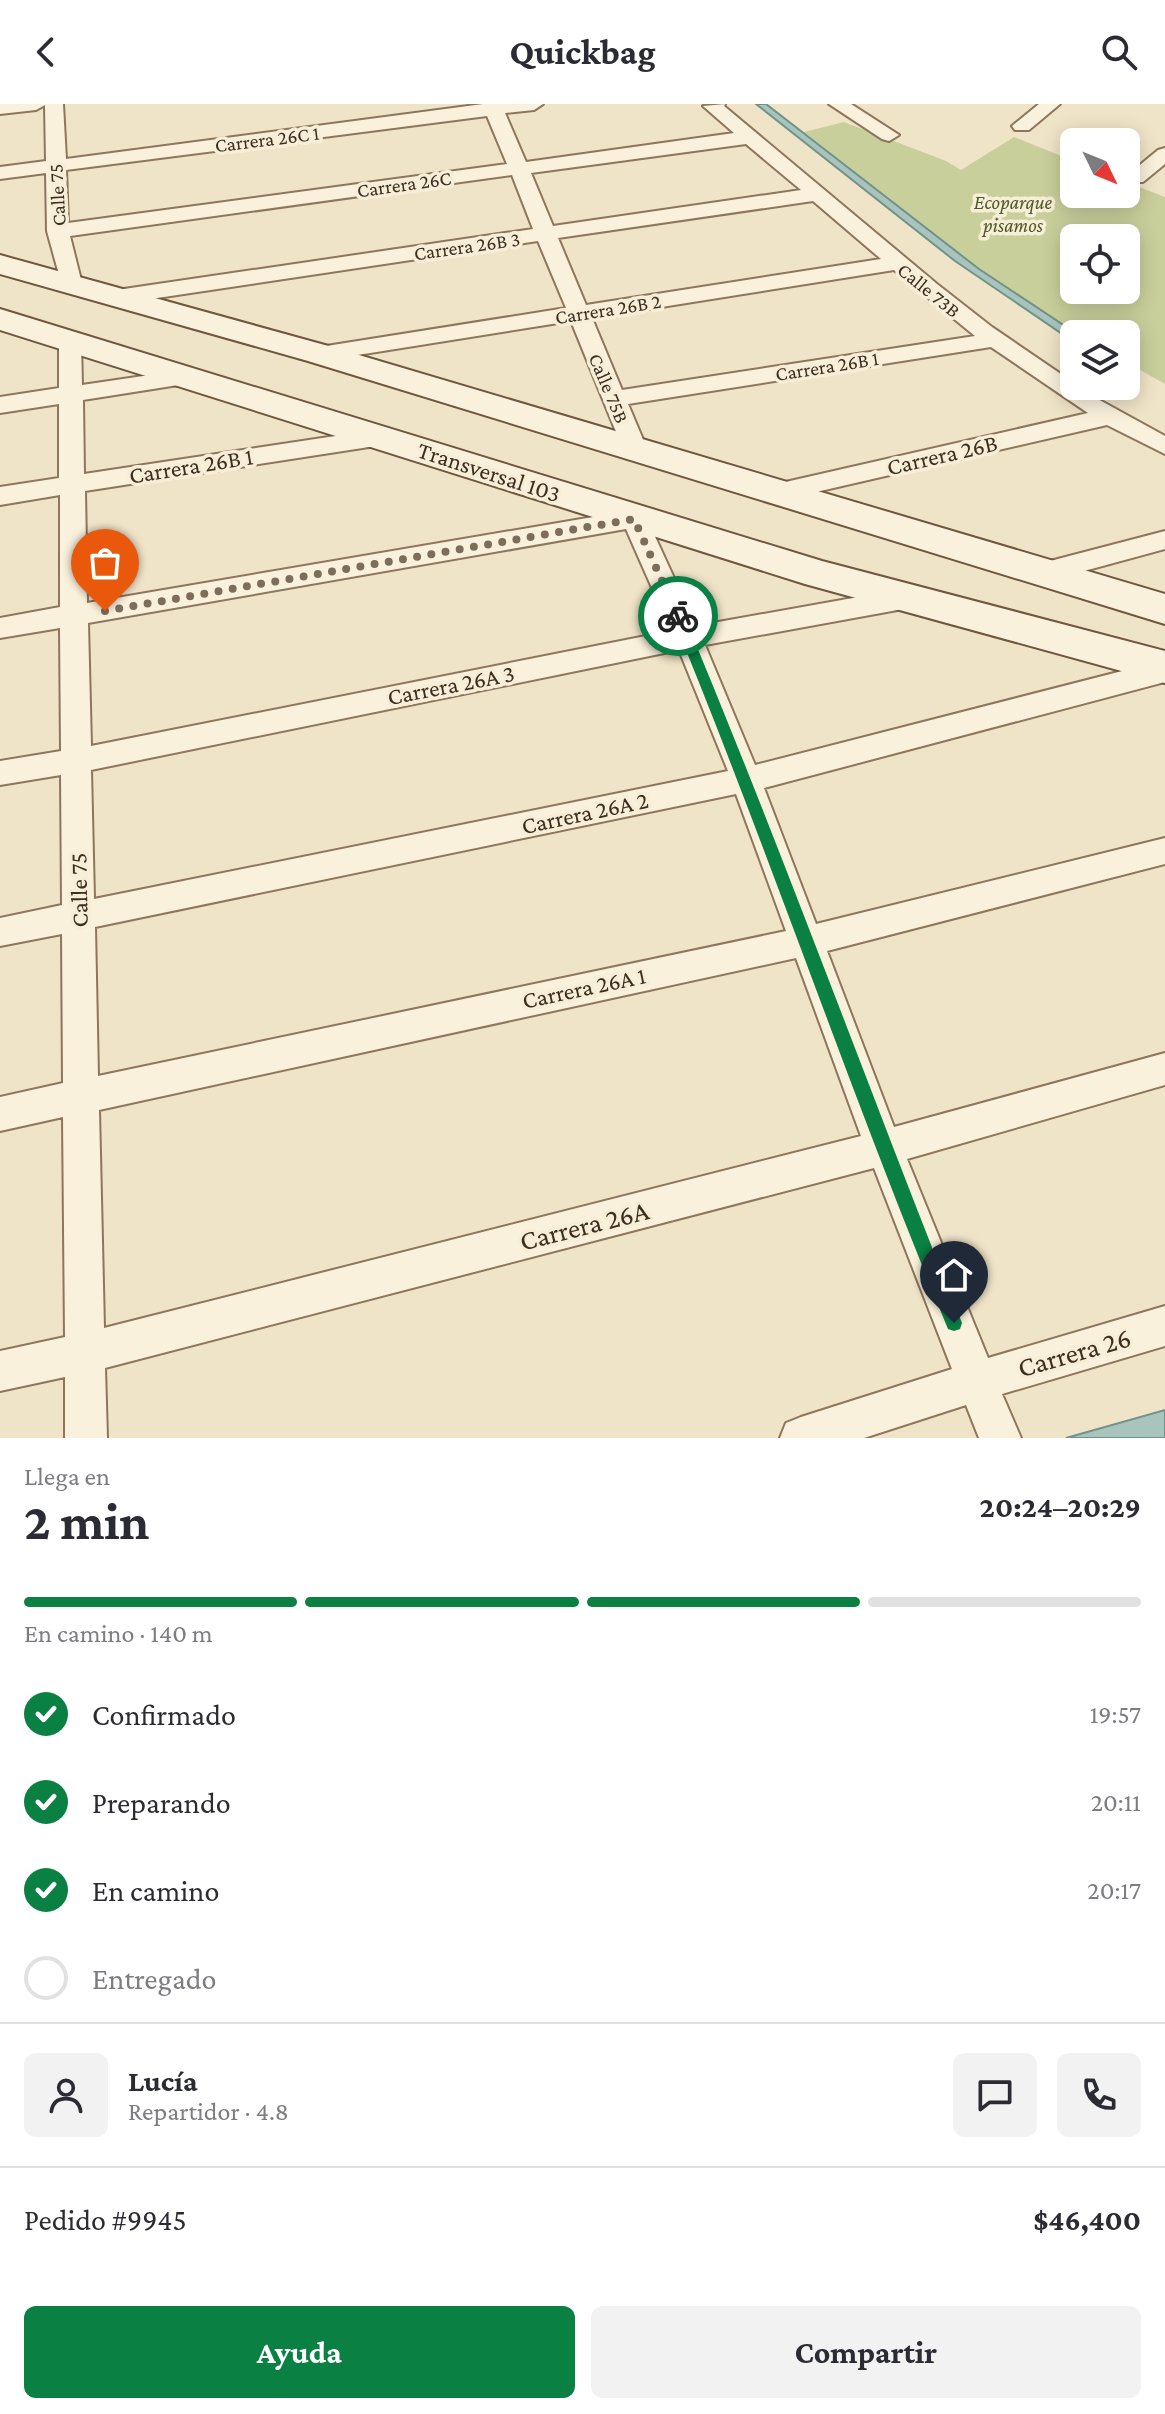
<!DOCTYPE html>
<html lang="es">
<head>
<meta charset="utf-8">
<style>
  :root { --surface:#fff; --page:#f2f2f3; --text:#2b2b33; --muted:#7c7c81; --line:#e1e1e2; --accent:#0b8043 }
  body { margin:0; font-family:"Crimson Pro",serif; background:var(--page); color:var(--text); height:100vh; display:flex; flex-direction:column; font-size:30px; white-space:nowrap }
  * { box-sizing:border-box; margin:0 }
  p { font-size:26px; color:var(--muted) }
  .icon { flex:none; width:44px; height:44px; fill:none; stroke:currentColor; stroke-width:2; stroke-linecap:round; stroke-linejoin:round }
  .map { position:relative; height:1334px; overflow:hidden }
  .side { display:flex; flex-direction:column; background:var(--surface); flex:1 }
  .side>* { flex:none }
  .needle { width:52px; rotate:133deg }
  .tools { position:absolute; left:1060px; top:24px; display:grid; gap:16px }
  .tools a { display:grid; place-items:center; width:80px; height:80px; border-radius:12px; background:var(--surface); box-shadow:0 4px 20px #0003; font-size:40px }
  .pin { position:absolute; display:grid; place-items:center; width:68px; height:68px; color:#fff; margin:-82px -34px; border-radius:50% 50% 50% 0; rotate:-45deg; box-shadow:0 0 8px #0007 }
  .pin .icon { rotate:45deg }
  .courier { position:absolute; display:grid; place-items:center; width:80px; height:80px; margin:-40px; border:6px solid #0b8043; border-radius:50%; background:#fff; color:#222; box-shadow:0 2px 10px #0007 }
  .summary em { font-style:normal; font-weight:700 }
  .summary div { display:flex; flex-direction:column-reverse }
  .summary { display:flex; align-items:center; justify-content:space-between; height:136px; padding:0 24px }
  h1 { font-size:52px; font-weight:700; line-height:60px }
  .bar { display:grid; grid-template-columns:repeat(4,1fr); gap:12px 8px; align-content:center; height:96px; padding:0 24px }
  .bar i { height:10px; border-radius:6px; background:var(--line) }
  .bar .on { background:var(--accent) }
  .bar p { grid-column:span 4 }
  .line { display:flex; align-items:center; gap:20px; padding:0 24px; border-top:2px solid var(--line) }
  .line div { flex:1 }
  .round { display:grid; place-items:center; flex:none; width:84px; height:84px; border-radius:12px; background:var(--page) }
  ol { padding:0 24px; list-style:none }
  li { display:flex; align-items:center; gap:24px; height:88px }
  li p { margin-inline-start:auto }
  li .icon { padding:8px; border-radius:50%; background:var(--accent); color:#fff; stroke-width:4 }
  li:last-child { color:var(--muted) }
  li i { width:44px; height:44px; border:4px solid var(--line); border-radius:50% }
  .primary-button { display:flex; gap:16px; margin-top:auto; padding:16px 24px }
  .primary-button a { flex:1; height:92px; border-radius:12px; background:var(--accent); color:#fff; font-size:32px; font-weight:700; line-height:92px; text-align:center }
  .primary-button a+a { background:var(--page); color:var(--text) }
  header { display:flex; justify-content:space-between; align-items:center; height:104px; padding:0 24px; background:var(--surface); font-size:36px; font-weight:700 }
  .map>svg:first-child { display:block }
  .green { fill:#c9cf9b; fill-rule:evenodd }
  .water { fill:#a9c4bc; stroke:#6f938a; stroke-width:2 }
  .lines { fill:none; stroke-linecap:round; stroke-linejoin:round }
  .street-casing { stroke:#8d765c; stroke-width:4 }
  .secondary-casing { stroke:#6f573f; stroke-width:4 }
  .street { fill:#faf1dc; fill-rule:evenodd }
  .secondary { fill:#faf1dc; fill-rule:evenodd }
  .route { fill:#0b8043 }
  .done { stroke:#7c6e5b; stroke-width:8; stroke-dasharray:0 14.4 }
  .labels { text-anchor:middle; stroke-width:7; stroke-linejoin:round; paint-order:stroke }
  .far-street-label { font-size:20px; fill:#3d2e20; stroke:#f7eed8 }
  .far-park-label { font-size:20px; font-style:italic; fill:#4d5a26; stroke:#f7eed8 }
  .street-label { font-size:24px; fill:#3d2e20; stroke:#f7eed8 }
  .near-street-label { font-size:28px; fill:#3d2e20; stroke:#f7eed8 }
</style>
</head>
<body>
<header><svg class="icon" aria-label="back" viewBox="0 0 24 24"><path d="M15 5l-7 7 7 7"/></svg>Quickbag<svg class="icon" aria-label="search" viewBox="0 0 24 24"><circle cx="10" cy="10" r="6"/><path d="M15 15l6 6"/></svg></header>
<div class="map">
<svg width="1165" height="1334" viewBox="0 0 1165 1334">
  <rect width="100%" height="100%" fill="#f0e4c8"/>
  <path class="green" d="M844 18 946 57 961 66 1014 33 1074 57V90H1126V78L1165 93V280L1126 258V230H1077L979 165 804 28ZM1074 134H1126V186H1074Z"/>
  <path class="water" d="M756 0H766L979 165 1077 230H1074V238L955 157Z
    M1165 1306V1334H1066Z"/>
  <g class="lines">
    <defs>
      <path id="street" d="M0 0H63L66 55 483 0H543L534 6 505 9 526 58 734 29 703 2 725 0 724 2 937 180 992 223 1074 279V282L1165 332V350L1107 321 777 397 768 394 764 388 768 382 1088 309 991 243 628 300 647 345 644 351H626L623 345 571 217 320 257 312 255 308 250 312 245 320 243 566 204 538 137 117 200 106 193 117 186 533 125 512 71 70 132 82 180 71 187 63 185 47 127 46 69 0 75V63L46 57 45 1 36 6 0 10ZM487 12 507 60 68 119 66 66ZM746 40 801 86 553 122 531 69ZM813 97 881 155 586 201 558 134ZM894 166 975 232 622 286 592 214Z
        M829 0H851L899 31 889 37 882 35Z
        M1039 0H1060L1029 26H1015L1012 22Z
        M1165 44V60L1143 78H1129L1126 74 1129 70 1158 46Z
        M70 230 78 232 81 237 82 281 191 265 199 267 203 272 199 277 191 279 83 296 84 370 382 325 391 327 394 333 391 339 382 341 85 387 87 499 634 406 643 409 647 415 696 522 903 485 913 488 917 495 913 502 903 505 705 541 755 661 1165 556V578L764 684 816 820 1165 734V760L827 847 894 1023 1165 949V981L907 1055 988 1254 1165 1202V1242L1002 1290 1021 1334H979L966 1301 864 1334H780L786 1319 801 1313 952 1265 874 1064 105 1264 107 1334H65V1273L0 1287V1247L65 1233 63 1013 0 1027V993L63 979 62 830 0 842V814L62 801 61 671 0 681V657L61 647 60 524 0 534V514L60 503V391L0 401V383L59 374V300L0 309V293L59 284V237L62 232ZM626 425 671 527 91 642 88 519ZM679 546 728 667 94 795 91 666ZM736 690 786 827 98 972 95 823ZM796 854 861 1032 104 1224 99 1006Z
        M1165 427V445L1040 479 1031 476 1027 469 1031 462Z"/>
      <path id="secondary" d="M0 151 332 243 1165 490V520L308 257 0 170Z
        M0 205 822 457 1165 547V579L805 480 0 226Z"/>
    </defs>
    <use href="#street" class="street-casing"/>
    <use href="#secondary" class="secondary-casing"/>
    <use href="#street" class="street"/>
    <use href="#secondary" class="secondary"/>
  </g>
  <path class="route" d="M678 507 684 512C782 745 868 984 962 1219L960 1225 954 1227 948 1225C850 989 769 747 672 512Z"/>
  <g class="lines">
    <path class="done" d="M105 507 634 415 678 512"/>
  </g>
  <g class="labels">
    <g class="far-street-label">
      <text transform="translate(267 35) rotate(-7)" y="7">Carrera 26C 1</text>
      <text transform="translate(404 80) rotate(-8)" y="7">Carrera 26C</text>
      <text transform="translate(57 91) rotate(-93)" y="7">Calle 75</text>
      <text transform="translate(467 142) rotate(-8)" y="7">Carrera 26B 3</text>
      <text transform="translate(929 186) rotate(39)" y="7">Calle 73B</text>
      <text transform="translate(608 205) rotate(-9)" y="7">Carrera 26B 2</text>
      <text transform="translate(827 262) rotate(-9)" y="7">Carrera 26B 1</text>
      <text transform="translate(609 284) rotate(67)" y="7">Calle 75B</text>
    </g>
    <g class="far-park-label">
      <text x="1013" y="105">Ecoparque<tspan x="1013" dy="23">pisamos</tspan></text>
    </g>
    <g class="street-label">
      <text transform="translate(942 351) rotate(-13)" y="8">Carrera 26B</text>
      <text transform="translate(191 362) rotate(-9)" y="8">Carrera 26B 1</text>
      <text transform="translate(489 368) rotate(18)" y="8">Transversal 103</text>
      <text transform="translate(451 581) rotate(-11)" y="8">Carrera 26A 3</text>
      <text transform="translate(585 709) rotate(-12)" y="8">Carrera 26A 2</text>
      <text transform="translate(79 786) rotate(-91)" y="8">Calle 75</text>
      <text transform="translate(584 884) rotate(-12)" y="8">Carrera 26A 1</text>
    </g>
    <g class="near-street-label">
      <text transform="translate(584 1121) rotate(-14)" y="10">Carrera 26A</text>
      <text transform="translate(1074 1248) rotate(-16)" y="10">Carrera 26</text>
    </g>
  </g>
</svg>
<div class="tools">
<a><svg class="needle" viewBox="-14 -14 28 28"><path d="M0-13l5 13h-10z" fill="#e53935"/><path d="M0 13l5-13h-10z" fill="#7c7c81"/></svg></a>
<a><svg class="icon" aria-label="locate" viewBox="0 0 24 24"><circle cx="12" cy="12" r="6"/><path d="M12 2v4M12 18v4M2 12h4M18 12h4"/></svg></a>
<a><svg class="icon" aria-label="layers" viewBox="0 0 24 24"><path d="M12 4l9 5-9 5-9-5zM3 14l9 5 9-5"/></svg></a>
</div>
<div class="pin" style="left:105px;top:507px;background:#ea580c"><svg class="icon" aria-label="bag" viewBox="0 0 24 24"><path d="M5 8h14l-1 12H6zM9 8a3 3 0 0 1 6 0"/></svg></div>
<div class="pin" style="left:954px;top:1219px;background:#1f2937"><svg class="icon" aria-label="home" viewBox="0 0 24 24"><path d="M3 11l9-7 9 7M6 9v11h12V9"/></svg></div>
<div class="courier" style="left:678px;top:512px"><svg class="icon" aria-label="bike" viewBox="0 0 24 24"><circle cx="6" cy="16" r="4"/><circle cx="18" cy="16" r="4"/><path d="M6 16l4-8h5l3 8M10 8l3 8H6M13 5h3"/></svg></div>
</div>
<section class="side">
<div class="summary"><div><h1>2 min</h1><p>Llega en</p></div><em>20:24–20:29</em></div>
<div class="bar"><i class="on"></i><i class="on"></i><i class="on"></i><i></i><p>En camino · 140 m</p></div>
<ol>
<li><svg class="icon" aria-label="check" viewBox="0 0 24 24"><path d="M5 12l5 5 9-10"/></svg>Confirmado<p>19:57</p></li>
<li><svg class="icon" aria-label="check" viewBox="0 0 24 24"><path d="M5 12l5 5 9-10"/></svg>Preparando<p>20:11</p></li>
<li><svg class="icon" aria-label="check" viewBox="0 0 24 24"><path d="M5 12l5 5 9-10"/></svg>En camino<p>20:17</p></li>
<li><i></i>Entregado</li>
</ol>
<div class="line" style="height:144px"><a class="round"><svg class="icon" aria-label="person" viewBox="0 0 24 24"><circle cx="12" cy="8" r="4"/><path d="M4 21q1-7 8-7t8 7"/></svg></a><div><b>Lucía</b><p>Repartidor · 4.8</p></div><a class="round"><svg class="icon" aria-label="chat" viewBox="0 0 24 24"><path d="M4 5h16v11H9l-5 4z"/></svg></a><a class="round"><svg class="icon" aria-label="phone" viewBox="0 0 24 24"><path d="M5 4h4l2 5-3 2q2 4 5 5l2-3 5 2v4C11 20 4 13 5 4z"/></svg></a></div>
<div class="line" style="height:104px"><div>Pedido #9945</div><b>$46,400</b></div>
<div class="primary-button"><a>Ayuda</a><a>Compartir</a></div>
</section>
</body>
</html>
